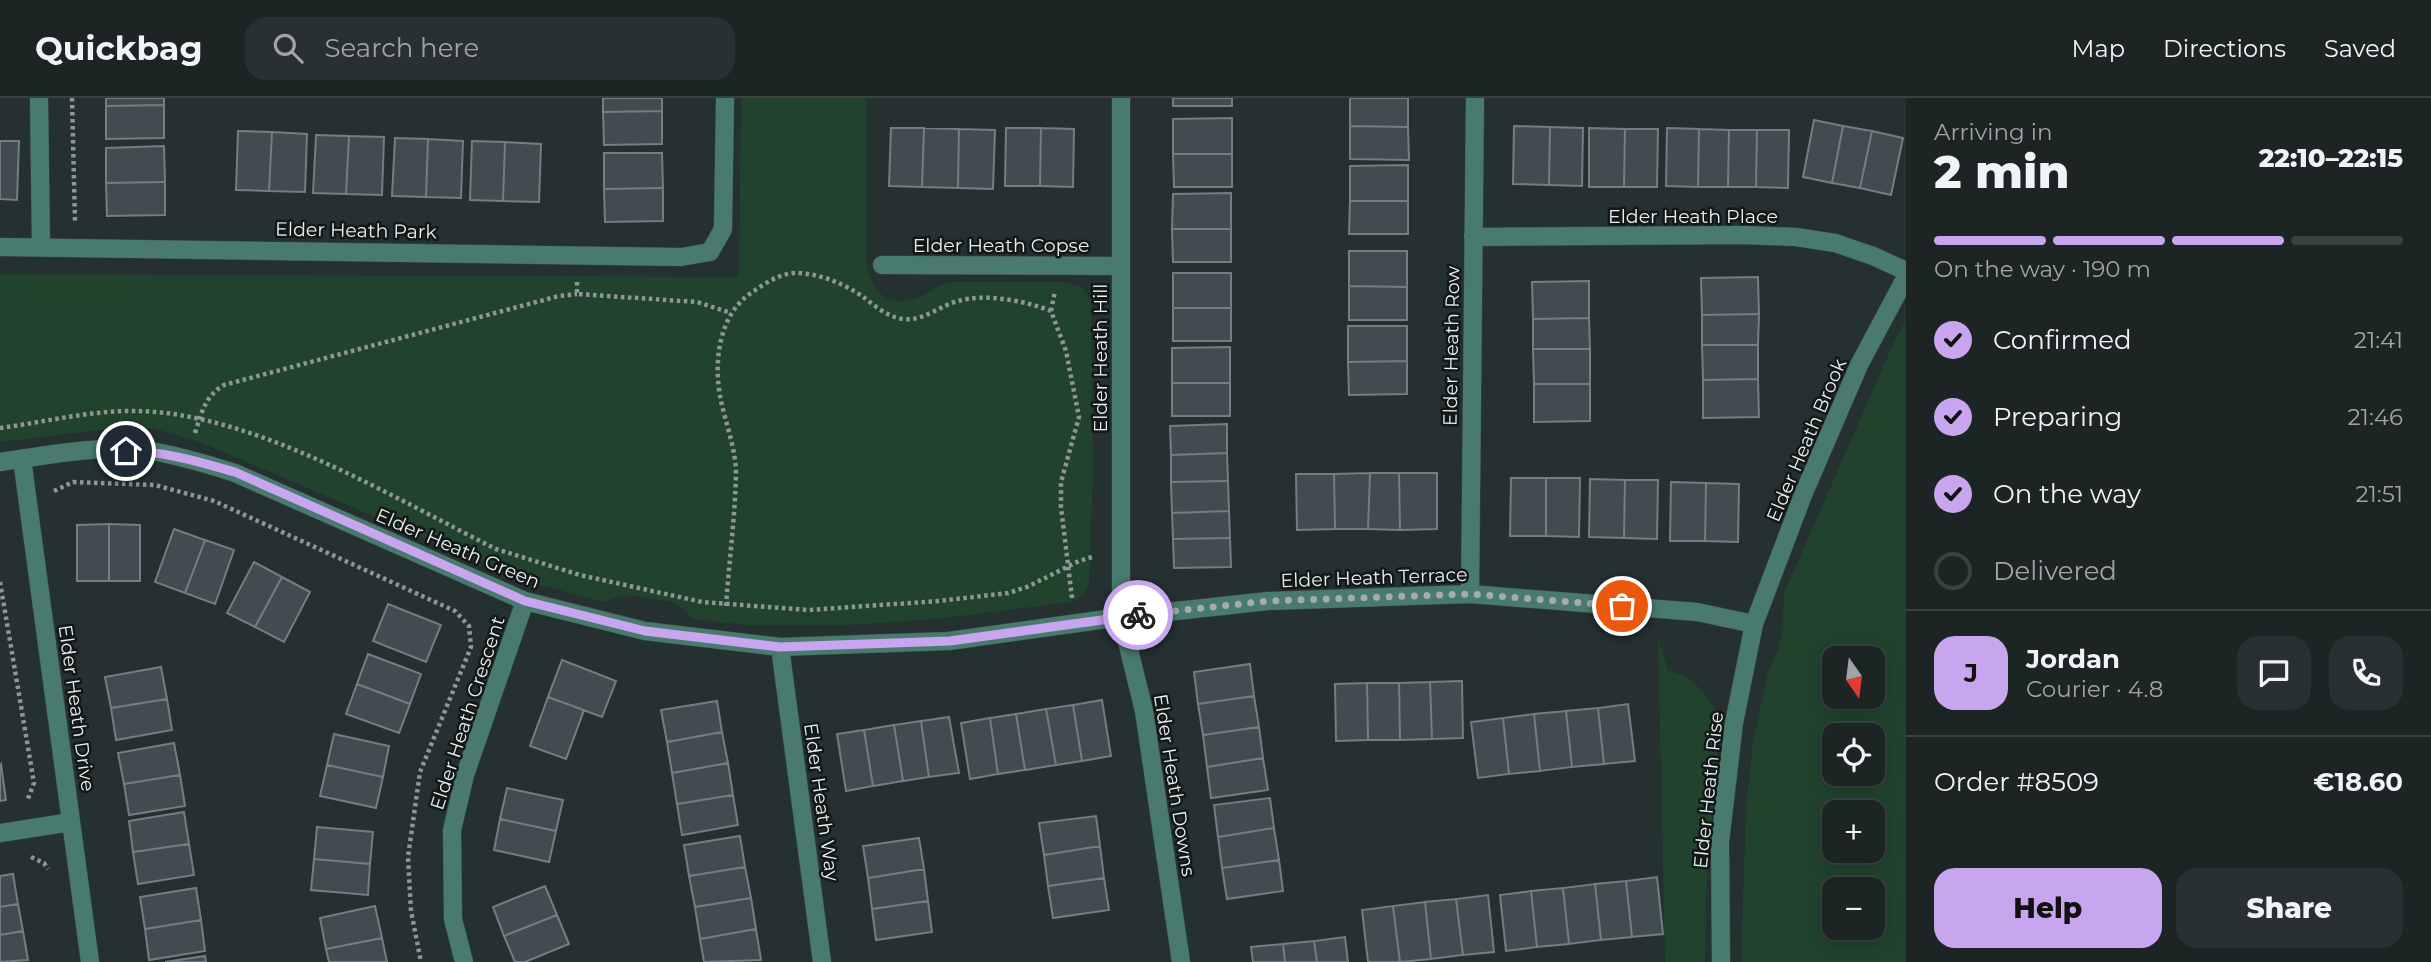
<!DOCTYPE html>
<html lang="en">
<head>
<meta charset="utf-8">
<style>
  :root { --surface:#1c2424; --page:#293031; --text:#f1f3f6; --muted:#a0a4a6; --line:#3a4141; --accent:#c8a6ef }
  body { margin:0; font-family:Montserrat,sans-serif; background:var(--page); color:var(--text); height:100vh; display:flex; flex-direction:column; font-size:26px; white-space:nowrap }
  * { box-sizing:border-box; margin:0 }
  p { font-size:23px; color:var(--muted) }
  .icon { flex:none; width:38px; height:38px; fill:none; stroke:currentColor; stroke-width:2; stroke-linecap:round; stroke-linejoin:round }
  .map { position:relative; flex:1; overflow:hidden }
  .drawer { display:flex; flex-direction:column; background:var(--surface); width:525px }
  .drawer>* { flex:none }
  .needle { width:46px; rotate:166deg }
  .buttons { position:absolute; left:1822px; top:548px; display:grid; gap:14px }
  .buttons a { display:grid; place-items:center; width:63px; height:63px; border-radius:14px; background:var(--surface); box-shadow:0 4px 18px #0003,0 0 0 2px var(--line); font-size:35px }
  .pin { position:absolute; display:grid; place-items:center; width:60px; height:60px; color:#fff; margin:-30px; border:4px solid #fff; border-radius:50%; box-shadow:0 2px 7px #0007 }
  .courier { position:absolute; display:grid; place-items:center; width:70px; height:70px; margin:-35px; border:5px solid #c8a6ef; border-radius:50%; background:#fff; color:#222; box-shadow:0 2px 9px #0007 }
  .head em { font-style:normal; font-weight:800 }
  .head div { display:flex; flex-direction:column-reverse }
  .head { display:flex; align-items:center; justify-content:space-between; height:119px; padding:0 28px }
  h1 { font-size:46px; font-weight:800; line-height:52px }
  .bar { display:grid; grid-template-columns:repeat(4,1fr); gap:10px 7px; align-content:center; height:84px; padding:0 28px }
  .bar i { height:9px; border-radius:5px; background:var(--line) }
  .bar .on { background:var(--accent) }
  .bar p { grid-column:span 4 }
  .line { display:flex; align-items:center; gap:18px; padding:0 28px; border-top:2px solid var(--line) }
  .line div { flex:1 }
  .round { display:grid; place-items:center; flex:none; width:74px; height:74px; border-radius:21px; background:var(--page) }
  ol { padding:0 28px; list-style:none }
  li { display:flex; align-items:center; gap:21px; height:77px }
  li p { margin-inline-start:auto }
  li .icon { padding:7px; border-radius:50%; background:var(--accent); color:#111; stroke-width:4 }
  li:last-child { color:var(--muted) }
  li i { width:38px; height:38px; border:4px solid var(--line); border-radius:50% }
  .action { display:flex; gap:14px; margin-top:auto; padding:14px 28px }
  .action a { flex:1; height:80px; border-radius:21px; background:var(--accent); color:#111; font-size:28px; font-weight:800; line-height:80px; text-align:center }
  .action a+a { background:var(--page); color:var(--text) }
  header { display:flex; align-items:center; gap:42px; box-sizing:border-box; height:98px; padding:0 35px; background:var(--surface); border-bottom:2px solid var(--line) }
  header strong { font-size:33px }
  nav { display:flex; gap:38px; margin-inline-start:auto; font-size:24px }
  .search { width:490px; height:63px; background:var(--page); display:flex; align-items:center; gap:18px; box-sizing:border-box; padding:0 24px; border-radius:21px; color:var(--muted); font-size:26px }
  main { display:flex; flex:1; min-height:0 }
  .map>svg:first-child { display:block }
  .green { fill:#21432d; fill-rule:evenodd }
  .building { fill:#424c50; stroke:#737e82; stroke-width:2 }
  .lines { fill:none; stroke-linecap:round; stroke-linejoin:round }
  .minor-casing { stroke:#404b4b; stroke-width:19 }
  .path { stroke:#8e9696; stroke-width:4.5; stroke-dasharray:3.5 3.5; stroke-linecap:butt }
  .minor { stroke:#487b6e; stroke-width:18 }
  .done { stroke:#a4acac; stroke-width:7; stroke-dasharray:0 12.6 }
  .route { stroke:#c8a6ef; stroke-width:9 }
  .labels { text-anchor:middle; stroke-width:5; stroke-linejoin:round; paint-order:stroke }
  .street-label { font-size:19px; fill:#e9efef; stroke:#121717 }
</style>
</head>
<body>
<header>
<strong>Quickbag</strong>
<div class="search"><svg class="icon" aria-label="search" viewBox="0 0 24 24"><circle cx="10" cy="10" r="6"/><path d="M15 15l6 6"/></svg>Search here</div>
<nav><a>Map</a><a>Directions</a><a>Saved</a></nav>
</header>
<main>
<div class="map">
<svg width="1906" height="864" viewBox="0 0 1906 864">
  <rect width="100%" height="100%" fill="#253030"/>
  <path class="green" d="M741 0H866V163C871 190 883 210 915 201 928 197 936 187 950 184H1065L1081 188 1091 202 1093 377 1089 486 1083 497 1071 504 936 521 847 527H747L693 521 674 504 625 497 602 504 523 482 200 344 156 331 126 329 0 344V176L739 179Z
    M1906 222V864H1741L1746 710 1753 644 1768 574 1779 548 1783 526 1784 495 1894 244ZM1872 560V598H1834V560ZM1872 637V676H1834V637ZM1834 714H1872V752H1834ZM1872 791V830H1834V791Z
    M1658 538 1668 573C1694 577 1705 597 1720 617L1706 798 1705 864H1665Z"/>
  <path class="building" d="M106 0H164V7L106 8Z
    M603 0H662V13L603 14Z
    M1173 0H1232V8H1173Z
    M1350 0H1408V29L1350 28Z
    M164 7V40L106 41V8Z
    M662 13V46L604 47 603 14Z
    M1232 20V56H1173V21Z
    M1814 22 1843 28 1832 85 1803 79Z
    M1350 28 1408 29 1409 62 1350 61Z
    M1514 28 1550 29 1549 87 1513 86Z
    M1843 28 1872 33 1860 90 1832 85Z
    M1550 29 1583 30 1582 88 1549 87Z
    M891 30H924L922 89 889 88Z
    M924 30 959 31 958 90 922 89Z
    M1006 30H1041L1040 88H1005Z
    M1041 30 1074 31 1073 89 1040 88Z
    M1589 30 1625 31 1624 89H1589Z
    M1667 30 1699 31 1698 89 1666 88Z
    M959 31 995 32 993 91 958 90Z
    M1625 31H1658L1657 89H1624Z
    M1699 31 1729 32 1728 89H1698Z
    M1729 32H1757L1756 89H1728Z
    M1757 32H1789L1788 90 1756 89Z
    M238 33 272 34 269 93 236 92Z
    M1872 33 1903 40 1891 97 1860 90Z
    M272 34 307 36 305 94 269 93Z
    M316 37 349 38 346 96 313 95Z
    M349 38 384 39 382 97 346 96Z
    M395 40 428 41 426 99 392 98Z
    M428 41 463 43 461 100 426 99Z
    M0 43H19L17 102 0 101Z
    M472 43 505 44 503 103 470 102Z
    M505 44 541 46 539 104 503 103Z
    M164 48 165 84 106 85V50Z
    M604 55H662L663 90 604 91Z
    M1173 56H1232V89H1174Z
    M1408 67V103H1350V68Z
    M165 84V117L107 118 106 85Z
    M663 90V123L605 124 604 91Z
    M1231 95V131H1172L1173 96Z
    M1350 103H1408V136H1349Z
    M1172 131H1231V164H1173Z
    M1349 153H1407V189L1349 188Z
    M1173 175H1231V210H1173Z
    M1758 179 1759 216 1702 217 1701 180Z
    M1589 183V220L1533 221 1532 184Z
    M1349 188 1407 189V222H1349Z
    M1173 210H1231V243H1173Z
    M1759 216 1758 247H1702V217Z
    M1589 220 1590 251H1533V221Z
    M1348 228H1407V263L1348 264Z
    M1702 247H1758V281L1703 282Z
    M1230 249V285H1172V250Z
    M1533 251H1590V286H1534Z
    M1407 263V296L1349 297 1348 264Z
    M1758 281 1759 319 1703 320V282Z
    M1172 285H1230V318H1172Z
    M1534 286H1590V323L1534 324Z
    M1227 326V355L1171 357 1170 328Z
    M1227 355 1228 383 1171 384V357Z
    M1370 375H1399L1400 432 1368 431Z
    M1370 375 1368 431H1335L1334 376Z
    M1399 375H1437V431L1400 432Z
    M1296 376H1334L1335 431 1297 432Z
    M1511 380H1546V438H1510Z
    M1546 380H1580L1579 439 1546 438Z
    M1590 381 1625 382 1624 440 1589 439Z
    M1625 382H1658L1657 441 1624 440Z
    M1228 383 1229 413 1172 415 1171 384Z
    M1671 384 1706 385 1705 443H1670Z
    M1706 385 1739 386 1738 444 1705 443Z
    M1229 413 1230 440 1173 441 1172 415Z
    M109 426 140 427V483H109Z
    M109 426V483H77V427Z
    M174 431 205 442 185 495 155 484Z
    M1230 440 1231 469 1174 470 1173 441Z
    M205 442 234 452 215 506 185 495Z
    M254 464 282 479 255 529 227 515Z
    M282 479 310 494 284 544 255 529Z
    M388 506 441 527 426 564 373 543Z
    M368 556 421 576 410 606 357 586Z
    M562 562 616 583 602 619 548 599Z
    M1250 566 1254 598 1198 606 1194 574Z
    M161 569 167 601 111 610 105 579Z
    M1462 583 1463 640 1432 641 1430 584Z
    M1430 584 1432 641 1400 642 1399 585Z
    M1367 585H1399L1400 642H1368Z
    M1367 585 1368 642 1336 643 1335 586Z
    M357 586 410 606 399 635 346 616Z
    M1254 598 1259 629 1203 637 1198 606Z
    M548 599 584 612 566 661 530 648Z
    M167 601 172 632 116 642 111 610Z
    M1102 602 1111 658 1082 663 1073 607Z
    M717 603 722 634 667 644 661 612Z
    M1628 606 1635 663 1604 666 1598 610Z
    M1073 607 1082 663 1056 667 1046 611Z
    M1598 610 1604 666 1572 669 1566 613Z
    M1046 611 1056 667 1025 672 1016 616Z
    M1566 613 1572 669 1540 673 1534 616Z
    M1016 616 1025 672 998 676 990 620Z
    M1534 616 1540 673 1509 676 1503 620Z
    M949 619 959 675 929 679 921 623Z
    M990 620 998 676 970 681 961 625Z
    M1503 620 1509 676 1478 680 1471 624Z
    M921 623 929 679 903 683 894 627Z
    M894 627 903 683 873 688 864 632Z
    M1259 629 1263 660 1207 669 1203 637Z
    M864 632 873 688 846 693 837 636Z
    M722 634 728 665 672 675 667 644Z
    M334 636 389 648 383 679 327 667Z
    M174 645 180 677 124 686 118 655Z
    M1263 660 1268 692 1211 700 1207 669Z
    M728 665 733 697 677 706 672 675Z
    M1 666 6 702 0 703V667Z
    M327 667 383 679 376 710 320 698Z
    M180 677 185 708 129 717 124 686Z
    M507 690 563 702 556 733 500 721Z
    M733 697 738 727 682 737 677 706Z
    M1270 700 1274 730 1218 739 1214 707Z
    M184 714 189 746 133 754 129 723Z
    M1096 718 1100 748 1044 757 1039 725Z
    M500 721 556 733 549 764 494 752Z
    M317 729 373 734 370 766 314 761Z
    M1274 730 1279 762 1222 770 1218 739Z
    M740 738 745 769 689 778 684 747Z
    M919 740 924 771 868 780 863 748Z
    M189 746 194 777 138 786 133 754Z
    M1100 748 1104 780 1048 788 1044 757Z
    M314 761 370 766 368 797 311 792Z
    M1279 762 1283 793 1227 801 1222 770Z
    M745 769 751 800 695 809 689 778Z
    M924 771 928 803 872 811 868 780Z
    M13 776 18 806 0 809V778Z
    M1657 779 1663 836 1632 839 1626 783Z
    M1104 780 1109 812 1053 820 1048 788Z
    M1626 783 1632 839 1601 842 1595 786Z
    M1595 786 1601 842 1569 846 1563 790Z
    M545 788 557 817 504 838 493 809Z
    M196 790 201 822 145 831 140 799Z
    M1563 790 1569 846 1537 849 1531 793Z
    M1531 793 1537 849 1506 853 1500 797Z
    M1488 797 1494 854 1463 857 1456 801Z
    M751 800 756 831 700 841 695 809Z
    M1456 801 1463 857 1431 861 1425 804Z
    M928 803 932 834 876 842 872 811Z
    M1425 804 1431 861 1400 864 1393 808Z
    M18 806 23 833 0 837V809Z
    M375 808 382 840 326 851 320 820Z
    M1393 808 1400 864H1368L1362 812Z
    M557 817 569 846 525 864H515L504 838Z
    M201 822 205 853 149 862 145 831Z
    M756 831 761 862 704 864 700 841Z
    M23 833 28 862 0 864V837Z
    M1345 839 1348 864H1317L1314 843Z
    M382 840 387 864H329L326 851Z
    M1314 843 1317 864H1285L1283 846Z
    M1283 846 1285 864H1253L1251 849Z
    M205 858 206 864H165Z"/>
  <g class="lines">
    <defs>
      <path id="minor" d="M39 0 41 148
        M1121 0V519L1144 613 1181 864
        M1473 139 1744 137 1796 139 1835 145 1873 158 1906 173
        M0 149 681 159 710 154 723 131 725 0
        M882 167 1121 168
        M22 361 90 864
        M0 364C48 357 103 346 151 353 180 358 207 366 235 375L525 503 645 533 780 549 949 543 1121 519 1268 503 1470 496 1697 514 1754 526
        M1470 496 1475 0
        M780 549 822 864
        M0 735 71 724
        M464 864 453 821 452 732 465 677 525 503
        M1721 864 1720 744 1734 625 1754 526 1803 397 1859 267 1906 179"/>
    </defs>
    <use href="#minor" class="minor-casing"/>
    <path class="path" d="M72 0 75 123
      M577 184V196L697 204 731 215
      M1051 213 1055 193
      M0 330C45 324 92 312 137 313 254 315 392 399 496 451L580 477 702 504 808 512 939 503 1008 495 1027 489 1079 463 1095 458
      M195 335C202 314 205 298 224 287L559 198 577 196
      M54 393 73 384 155 387 214 403 455 513 469 528 471 549 420 674 408 759 411 813 421 864
      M0 484 34 685 27 703
      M726 508C729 464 735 420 736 376 736 352 726 326 721 303 713 265 718 215 754 193 767 184 781 175 797 175 821 176 842 185 862 198 874 207 887 219 903 221 922 224 941 207 958 203 985 195 1026 203 1051 213L1066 253 1079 319 1061 384V409L1072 500
      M31 759 44 765 48 771"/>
    <use href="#minor" class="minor"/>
  </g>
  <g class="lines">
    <path class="done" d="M1138 517 1268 503 1470 496 1622 508"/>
    <path class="route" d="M126 353C164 353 199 364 235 374L525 503 645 533 780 549 950 543 1138 517"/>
  </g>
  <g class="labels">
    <g class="street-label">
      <text x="1693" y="125">Elder Heath Place</text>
      <text transform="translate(356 132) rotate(1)" y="7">Elder Heath Park</text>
      <text x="1001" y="154">Elder Heath Copse</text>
      <text transform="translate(1451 248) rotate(-89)" y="7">Elder Heath Row</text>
      <text transform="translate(1100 260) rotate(-90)" y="7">Elder Heath Hill</text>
      <text transform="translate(1806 342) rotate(-67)" y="7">Elder Heath Brook</text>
      <text transform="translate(458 450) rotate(23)" y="7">Elder Heath Green</text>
      <text transform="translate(1374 479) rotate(-2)" y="7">Elder Heath Terrace</text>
      <text transform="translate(77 610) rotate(82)" y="7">Elder Heath Drive</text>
      <text transform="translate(467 615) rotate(-72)" y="7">Elder Heath Crescent</text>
      <text transform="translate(1175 687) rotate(81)" y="7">Elder Heath Downs</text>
      <text transform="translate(1708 692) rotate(-84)" y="7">Elder Heath Rise</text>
      <text transform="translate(822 704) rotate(82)" y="7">Elder Heath Way</text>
    </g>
  </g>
</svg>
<div class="buttons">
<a><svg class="needle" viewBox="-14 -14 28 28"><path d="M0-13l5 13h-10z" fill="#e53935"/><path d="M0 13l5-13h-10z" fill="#a0a4a6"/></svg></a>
<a><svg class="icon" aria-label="locate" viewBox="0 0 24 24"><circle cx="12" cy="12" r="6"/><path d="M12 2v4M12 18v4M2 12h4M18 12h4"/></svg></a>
<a>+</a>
<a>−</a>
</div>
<div class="pin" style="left:1622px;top:508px;background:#ea580c"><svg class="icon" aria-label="bag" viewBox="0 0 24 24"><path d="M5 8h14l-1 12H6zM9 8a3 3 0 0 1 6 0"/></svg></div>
<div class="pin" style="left:126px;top:353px;background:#1f2937"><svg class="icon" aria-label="home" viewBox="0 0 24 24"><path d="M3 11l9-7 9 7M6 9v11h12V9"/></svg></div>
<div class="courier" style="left:1138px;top:517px"><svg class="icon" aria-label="bike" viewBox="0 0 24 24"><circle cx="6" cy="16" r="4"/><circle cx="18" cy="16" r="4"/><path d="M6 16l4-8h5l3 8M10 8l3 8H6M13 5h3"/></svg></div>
</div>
<section class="drawer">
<div class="head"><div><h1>2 min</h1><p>Arriving in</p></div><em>22:10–22:15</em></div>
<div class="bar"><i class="on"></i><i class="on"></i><i class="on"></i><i></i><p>On the way · 190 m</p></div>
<ol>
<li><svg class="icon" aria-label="check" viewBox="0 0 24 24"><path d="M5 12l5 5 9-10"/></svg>Confirmed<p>21:41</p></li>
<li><svg class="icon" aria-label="check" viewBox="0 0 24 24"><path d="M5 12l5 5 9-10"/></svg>Preparing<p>21:46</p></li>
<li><svg class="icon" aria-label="check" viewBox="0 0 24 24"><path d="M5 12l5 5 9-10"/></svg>On the way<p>21:51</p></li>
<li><i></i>Delivered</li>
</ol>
<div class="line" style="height:126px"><b class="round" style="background:var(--accent);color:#111">J</b><div><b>Jordan</b><p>Courier · 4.8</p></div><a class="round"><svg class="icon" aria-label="chat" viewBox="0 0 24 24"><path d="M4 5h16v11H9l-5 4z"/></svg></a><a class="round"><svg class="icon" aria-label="phone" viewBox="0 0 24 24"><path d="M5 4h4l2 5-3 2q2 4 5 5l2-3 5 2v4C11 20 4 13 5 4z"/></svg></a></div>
<div class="line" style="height:91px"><div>Order #8509</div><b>€18.60</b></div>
<div class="action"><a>Help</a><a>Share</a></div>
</section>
</main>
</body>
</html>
